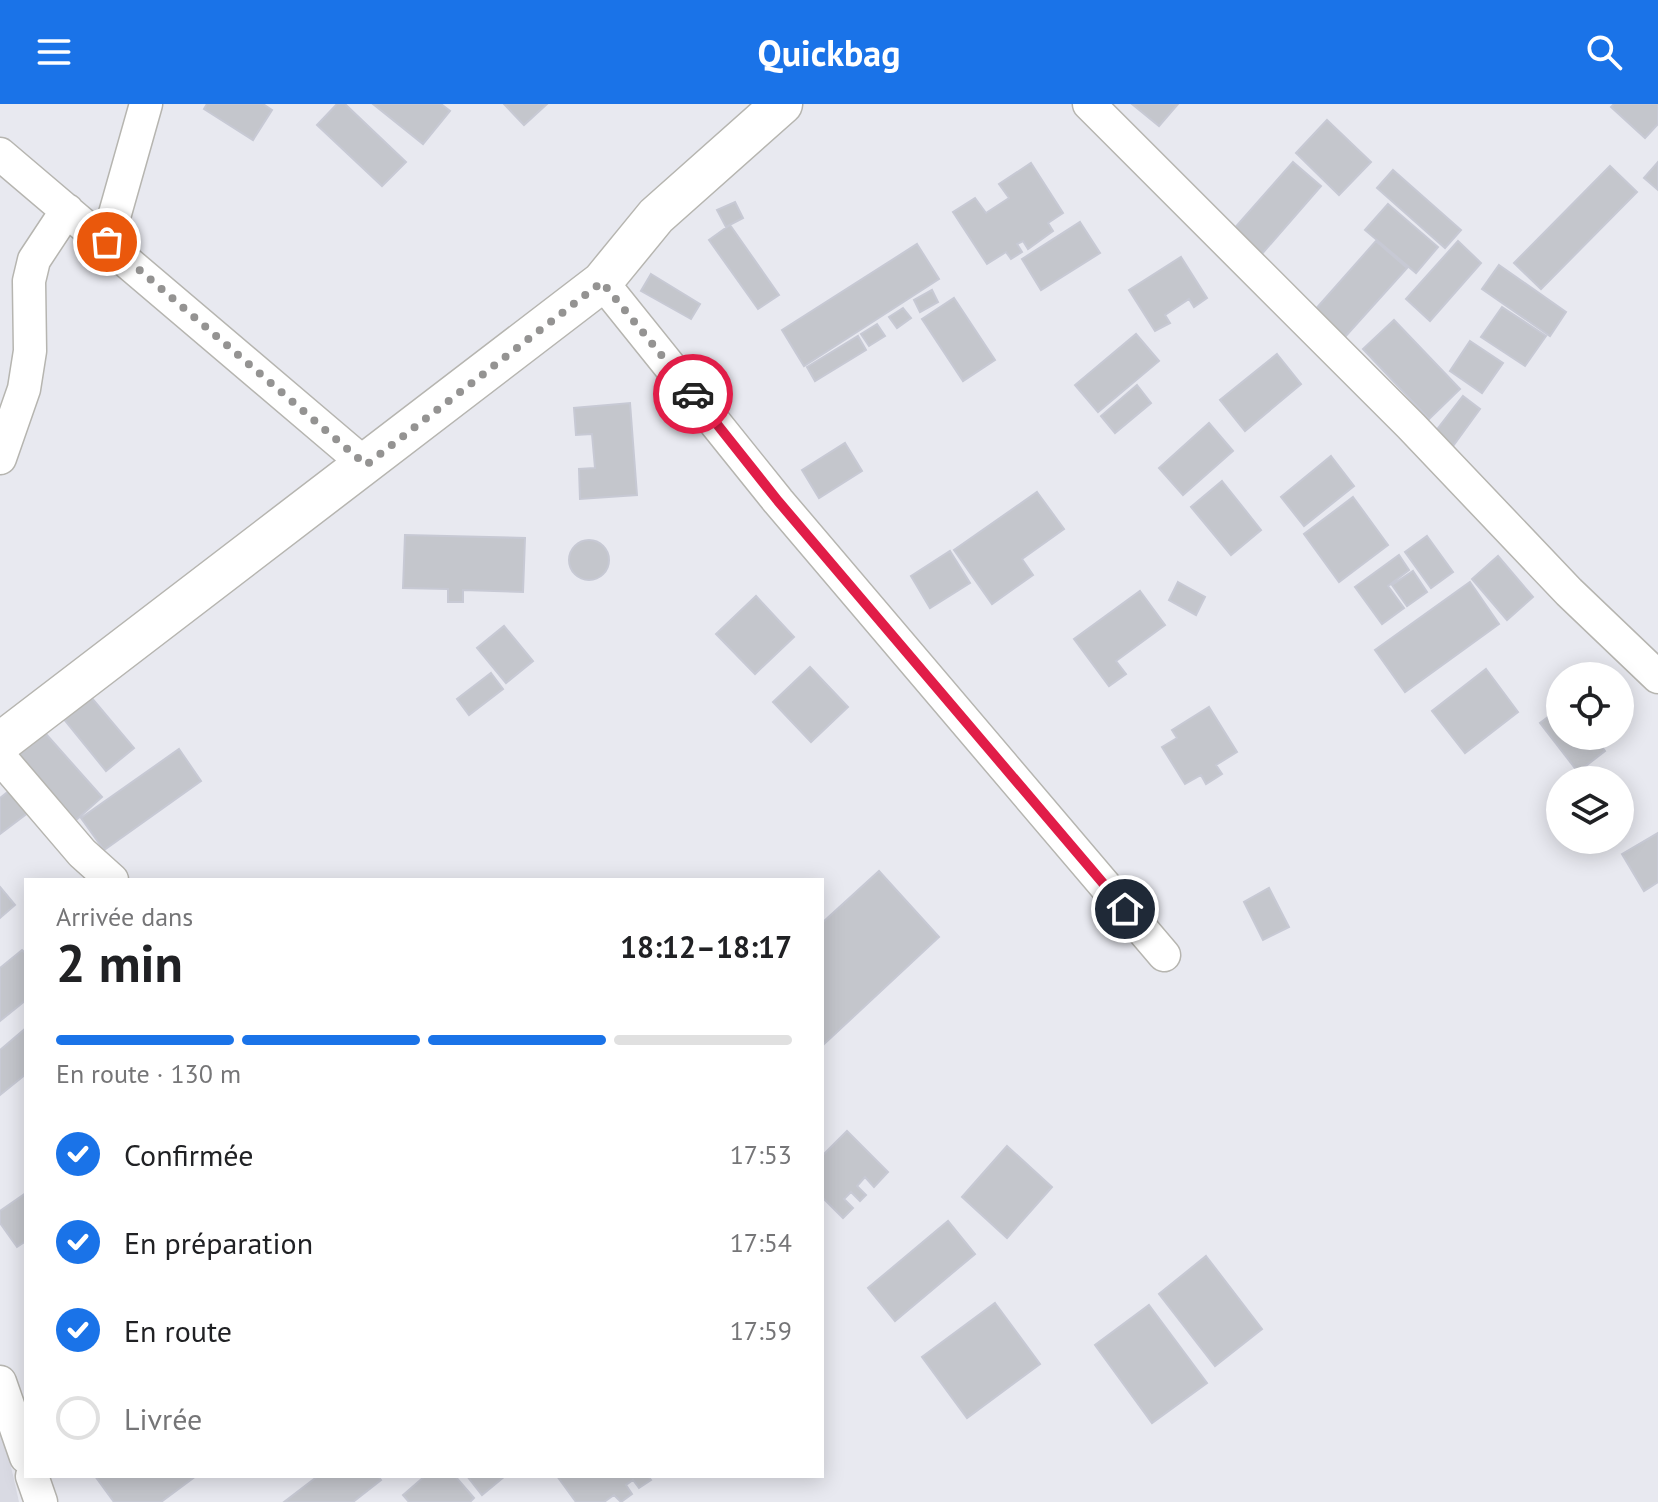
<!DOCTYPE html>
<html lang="fr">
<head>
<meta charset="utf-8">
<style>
  :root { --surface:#fff; --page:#f2f2f2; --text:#202124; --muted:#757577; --line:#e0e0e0; --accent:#1a73e8 }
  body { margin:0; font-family:"PT Sans",sans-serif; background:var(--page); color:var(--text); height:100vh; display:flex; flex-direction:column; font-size:30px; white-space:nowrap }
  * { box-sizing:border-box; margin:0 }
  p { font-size:26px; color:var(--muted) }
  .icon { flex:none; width:44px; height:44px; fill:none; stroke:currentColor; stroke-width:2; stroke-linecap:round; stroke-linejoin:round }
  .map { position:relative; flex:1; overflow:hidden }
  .drawer { position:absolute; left:24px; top:774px; width:800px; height:600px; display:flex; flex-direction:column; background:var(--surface); border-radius:0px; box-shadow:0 4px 20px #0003 }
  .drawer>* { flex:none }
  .controls { position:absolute; left:1546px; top:558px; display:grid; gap:16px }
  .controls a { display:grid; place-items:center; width:88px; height:88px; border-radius:50%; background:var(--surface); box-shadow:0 4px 20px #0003; font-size:40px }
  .pin { position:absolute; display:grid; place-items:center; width:68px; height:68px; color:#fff; margin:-34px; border:4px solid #fff; border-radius:50%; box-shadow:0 2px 8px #0007 }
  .courier { position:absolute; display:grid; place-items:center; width:80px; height:80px; margin:-40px; border:6px solid #e11d48; border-radius:50%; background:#fff; color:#222; box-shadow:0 2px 10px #0007 }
  .headline em { font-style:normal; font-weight:700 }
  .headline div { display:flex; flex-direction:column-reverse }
  .headline { display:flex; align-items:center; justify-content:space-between; height:136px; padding:0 32px }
  h1 { font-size:52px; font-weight:700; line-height:60px }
  .bar { display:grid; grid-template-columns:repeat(4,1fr); gap:12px 8px; align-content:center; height:96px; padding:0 32px }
  .bar i { height:10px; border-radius:6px; background:var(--line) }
  .bar .selected { background:var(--accent) }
  .bar p { grid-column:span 4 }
  ol { padding:0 32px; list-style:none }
  li { display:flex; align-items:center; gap:24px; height:88px }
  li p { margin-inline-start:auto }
  li .icon { padding:8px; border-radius:50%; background:var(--accent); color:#fff; stroke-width:4 }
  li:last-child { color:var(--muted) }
  li i { width:44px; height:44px; border:4px solid var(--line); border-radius:50% }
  header { display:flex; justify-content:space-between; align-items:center; height:104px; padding:0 32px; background:var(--accent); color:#fff; font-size:36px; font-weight:700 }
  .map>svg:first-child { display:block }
  .education { fill:#d9dae3 }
  .building { fill:#c4c6cc; stroke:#c7c9d4; stroke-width:2 }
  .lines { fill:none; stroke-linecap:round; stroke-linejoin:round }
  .minor-casing { stroke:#b6b5b0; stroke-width:35 }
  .tertiary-casing { stroke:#b6b5b0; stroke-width:43 }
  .minor { stroke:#fff; stroke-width:32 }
  .tertiary { stroke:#fff; stroke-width:40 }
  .done { stroke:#949392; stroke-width:8; stroke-dasharray:0 14.4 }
  .route { stroke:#e11d48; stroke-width:10 }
</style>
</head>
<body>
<header><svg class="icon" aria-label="menu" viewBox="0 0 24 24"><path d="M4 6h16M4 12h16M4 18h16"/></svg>Quickbag<svg class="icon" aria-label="search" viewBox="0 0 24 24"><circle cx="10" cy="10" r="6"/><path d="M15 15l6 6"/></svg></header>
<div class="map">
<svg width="1658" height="1398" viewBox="0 0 1658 1398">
  <rect width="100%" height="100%" fill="#e8e9f0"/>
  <path class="education" d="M0 1320 13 1371 19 1398H0Z"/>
  <path class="building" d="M207 0H263L272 6 253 36 204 5Z
    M337 0H345L406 58 382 82 317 21Z
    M373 0H441L450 7 423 40Z
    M504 0H547L524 21Z
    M1132 0H1178L1159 22Z
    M1614 0H1658V20L1645 34 1611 3Z
    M1327 16 1371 58 1339 91 1296 49Z
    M1293 58 1321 82 1261 151 1233 126Z
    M1658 58V86L1644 74Z
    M1031 59 1063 109 1048 119 1053 127 1028 145 1023 137 1017 140 1022 148 1011 155 1006 148 987 160 953 108 975 94 986 109 1009 94 999 80Z
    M1610 62 1637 88 1541 185 1514 159Z
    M1393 66 1461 126 1445 144 1377 84Z
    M735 98 743 114 726 123 717 106Z
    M1388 100 1438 143 1416 169 1365 126Z
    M1080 118 1100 149 1041 186 1022 155Z
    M730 121 779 191 758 205 709 136Z
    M1376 137 1407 164 1344 234 1314 207Z
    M1458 137 1481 159 1430 217 1406 195Z
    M917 140 939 175 804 262 782 226Z
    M1181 153 1207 194 1194 203 1189 195 1165 211 1170 219 1155 227 1129 186Z
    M1499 161 1566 208 1550 232 1482 185Z
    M651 170 700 200 691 215 641 187Z
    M932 186 938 198 920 208 914 196Z
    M954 194 995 256 963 277 922 215Z
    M1502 203 1546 232 1525 262 1481 233Z
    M903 204 911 214 897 224 889 213Z
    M1394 216 1460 285 1429 315 1363 245Z
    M877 220 885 232 869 242 861 230Z
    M1136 230 1159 257 1098 308 1075 281Z
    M858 232 866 246 815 277 807 263Z
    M1470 237 1503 259 1482 289 1450 267Z
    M1277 250 1301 280 1245 327 1220 296Z
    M1137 281 1151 299 1115 329 1101 312Z
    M1463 292 1480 305 1453 342 1435 328Z
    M630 299 637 391 580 395 579 365 595 364 592 330 576 331 574 304Z
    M1209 319 1233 347 1183 391 1159 364Z
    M845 339 862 367 819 394 802 366Z
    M1331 352 1354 382 1304 422 1281 393Z
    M1222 377 1261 426 1231 451 1191 403Z
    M1037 388 1064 425 1022 455 1033 471 992 500 954 446Z
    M1353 393 1388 441 1339 478 1304 430Z
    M405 431 525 434 523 488 463 486V498H448V485L403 484Z
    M1427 432 1453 468 1431 484 1405 448Z
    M569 456a20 20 0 1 1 40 0a20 20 0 1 1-40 0Z
    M950 447 970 479 930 504 911 472Z
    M1399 451 1409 466 1388 482 1404 504 1382 520 1355 483Z
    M1498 452 1533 493 1507 516 1472 475Z
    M1413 467 1427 488 1407 502 1392 481Z
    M1178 478 1205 493 1196 511 1169 496Z
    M1470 478 1499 520 1405 588 1375 546Z
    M1140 487 1165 521 1116 557 1126 570 1109 582 1074 535Z
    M756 492 794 533 755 570 716 530Z
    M504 522 533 557 506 579 477 544Z
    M810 563 848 603 811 638 773 598Z
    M1486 565 1518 608 1465 649 1432 607Z
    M491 569 503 585 469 611 457 595Z
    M85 586 134 644 106 667 58 608Z
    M1209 603 1237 648 1216 661 1222 670 1206 680 1201 671 1185 680 1162 643 1177 634 1172 626Z
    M1560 604V632H1594L1605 647 1578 668 1540 619Z
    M38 621 102 693 76 716 12 644Z
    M179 645 201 677 104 746 81 714Z
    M19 679 37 702 0 730V694Z
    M1658 729V778L1644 787 1622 750Z
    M879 767 939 833 822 942V819Z
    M0 783 15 801 0 814Z
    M1269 784 1289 823 1263 836 1244 798Z
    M22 846 26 850V896L0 917V864Z
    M26 924V970L0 991V946Z
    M847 1027 888 1068 874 1083 865 1073 857 1082 866 1091 860 1097 851 1088 844 1095 853 1104 843 1114 822 1093V1052Z
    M1007 1042 1052 1083 1007 1134 962 1093Z
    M26 1089V1137L17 1143 0 1119V1107Z
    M948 1117 975 1150 895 1217 868 1184Z
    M1206 1152 1262 1225 1215 1262 1159 1190Z
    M995 1199 1040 1260 967 1314 922 1253Z
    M1149 1201 1207 1279 1152 1319 1095 1241Z
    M95 1372H196L161 1398H114Z
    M318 1372H378L381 1376 353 1398H284Z
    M425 1372H455L474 1394 470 1398H409L403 1391Z
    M467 1372H505L482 1391Z
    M557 1372H648L651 1376 639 1384 633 1376 626 1381 632 1390 621 1398 614 1391 604 1398H576Z"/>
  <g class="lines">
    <defs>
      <path id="minor" d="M1089 0 1411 322 1569 488 1658 573
        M0 50 366 361
        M107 138 146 0
        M602 178 778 397 1164 851
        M0 354 24 285 30 247 29 177 34 156 67 106
        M0 653 82 749 112 776
        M0 1278 26 1353
        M32 1372 41 1398"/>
      <path id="tertiary" d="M0 639 602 178 656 112 782 0"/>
    </defs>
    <use href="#minor" class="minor-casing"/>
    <use href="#tertiary" class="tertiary-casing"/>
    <use href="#minor" class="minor"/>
    <use href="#tertiary" class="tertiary"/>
  </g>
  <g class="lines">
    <path class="done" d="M107 138 366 361 602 178 693 290"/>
    <path class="route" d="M693 290 778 397 1125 805"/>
  </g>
</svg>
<div class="controls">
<a><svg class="icon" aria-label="locate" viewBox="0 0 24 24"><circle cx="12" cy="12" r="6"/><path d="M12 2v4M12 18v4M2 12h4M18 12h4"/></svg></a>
<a><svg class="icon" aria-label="layers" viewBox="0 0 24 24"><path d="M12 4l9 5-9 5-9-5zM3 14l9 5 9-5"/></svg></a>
</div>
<div class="pin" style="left:107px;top:138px;background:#ea580c"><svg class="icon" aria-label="bag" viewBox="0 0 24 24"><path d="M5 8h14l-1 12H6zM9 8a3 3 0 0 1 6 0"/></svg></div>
<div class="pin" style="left:1125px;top:805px;background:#1f2937"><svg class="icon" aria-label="home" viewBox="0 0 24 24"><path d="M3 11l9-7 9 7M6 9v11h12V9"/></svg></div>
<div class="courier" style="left:693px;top:290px"><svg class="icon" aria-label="car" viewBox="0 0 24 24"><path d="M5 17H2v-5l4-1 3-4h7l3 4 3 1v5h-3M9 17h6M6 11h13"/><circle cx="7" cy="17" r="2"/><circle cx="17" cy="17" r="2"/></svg></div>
<section class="drawer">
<div class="headline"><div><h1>2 min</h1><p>Arrivée dans</p></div><em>18:12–18:17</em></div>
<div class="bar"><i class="selected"></i><i class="selected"></i><i class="selected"></i><i></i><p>En route · 130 m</p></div>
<ol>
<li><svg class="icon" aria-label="check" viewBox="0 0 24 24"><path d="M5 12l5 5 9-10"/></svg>Confirmée<p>17:53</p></li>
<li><svg class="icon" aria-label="check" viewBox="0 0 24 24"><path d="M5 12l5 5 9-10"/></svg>En préparation<p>17:54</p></li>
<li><svg class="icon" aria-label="check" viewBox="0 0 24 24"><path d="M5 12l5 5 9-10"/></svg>En route<p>17:59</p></li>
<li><i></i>Livrée</li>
</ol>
</section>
</div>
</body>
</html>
